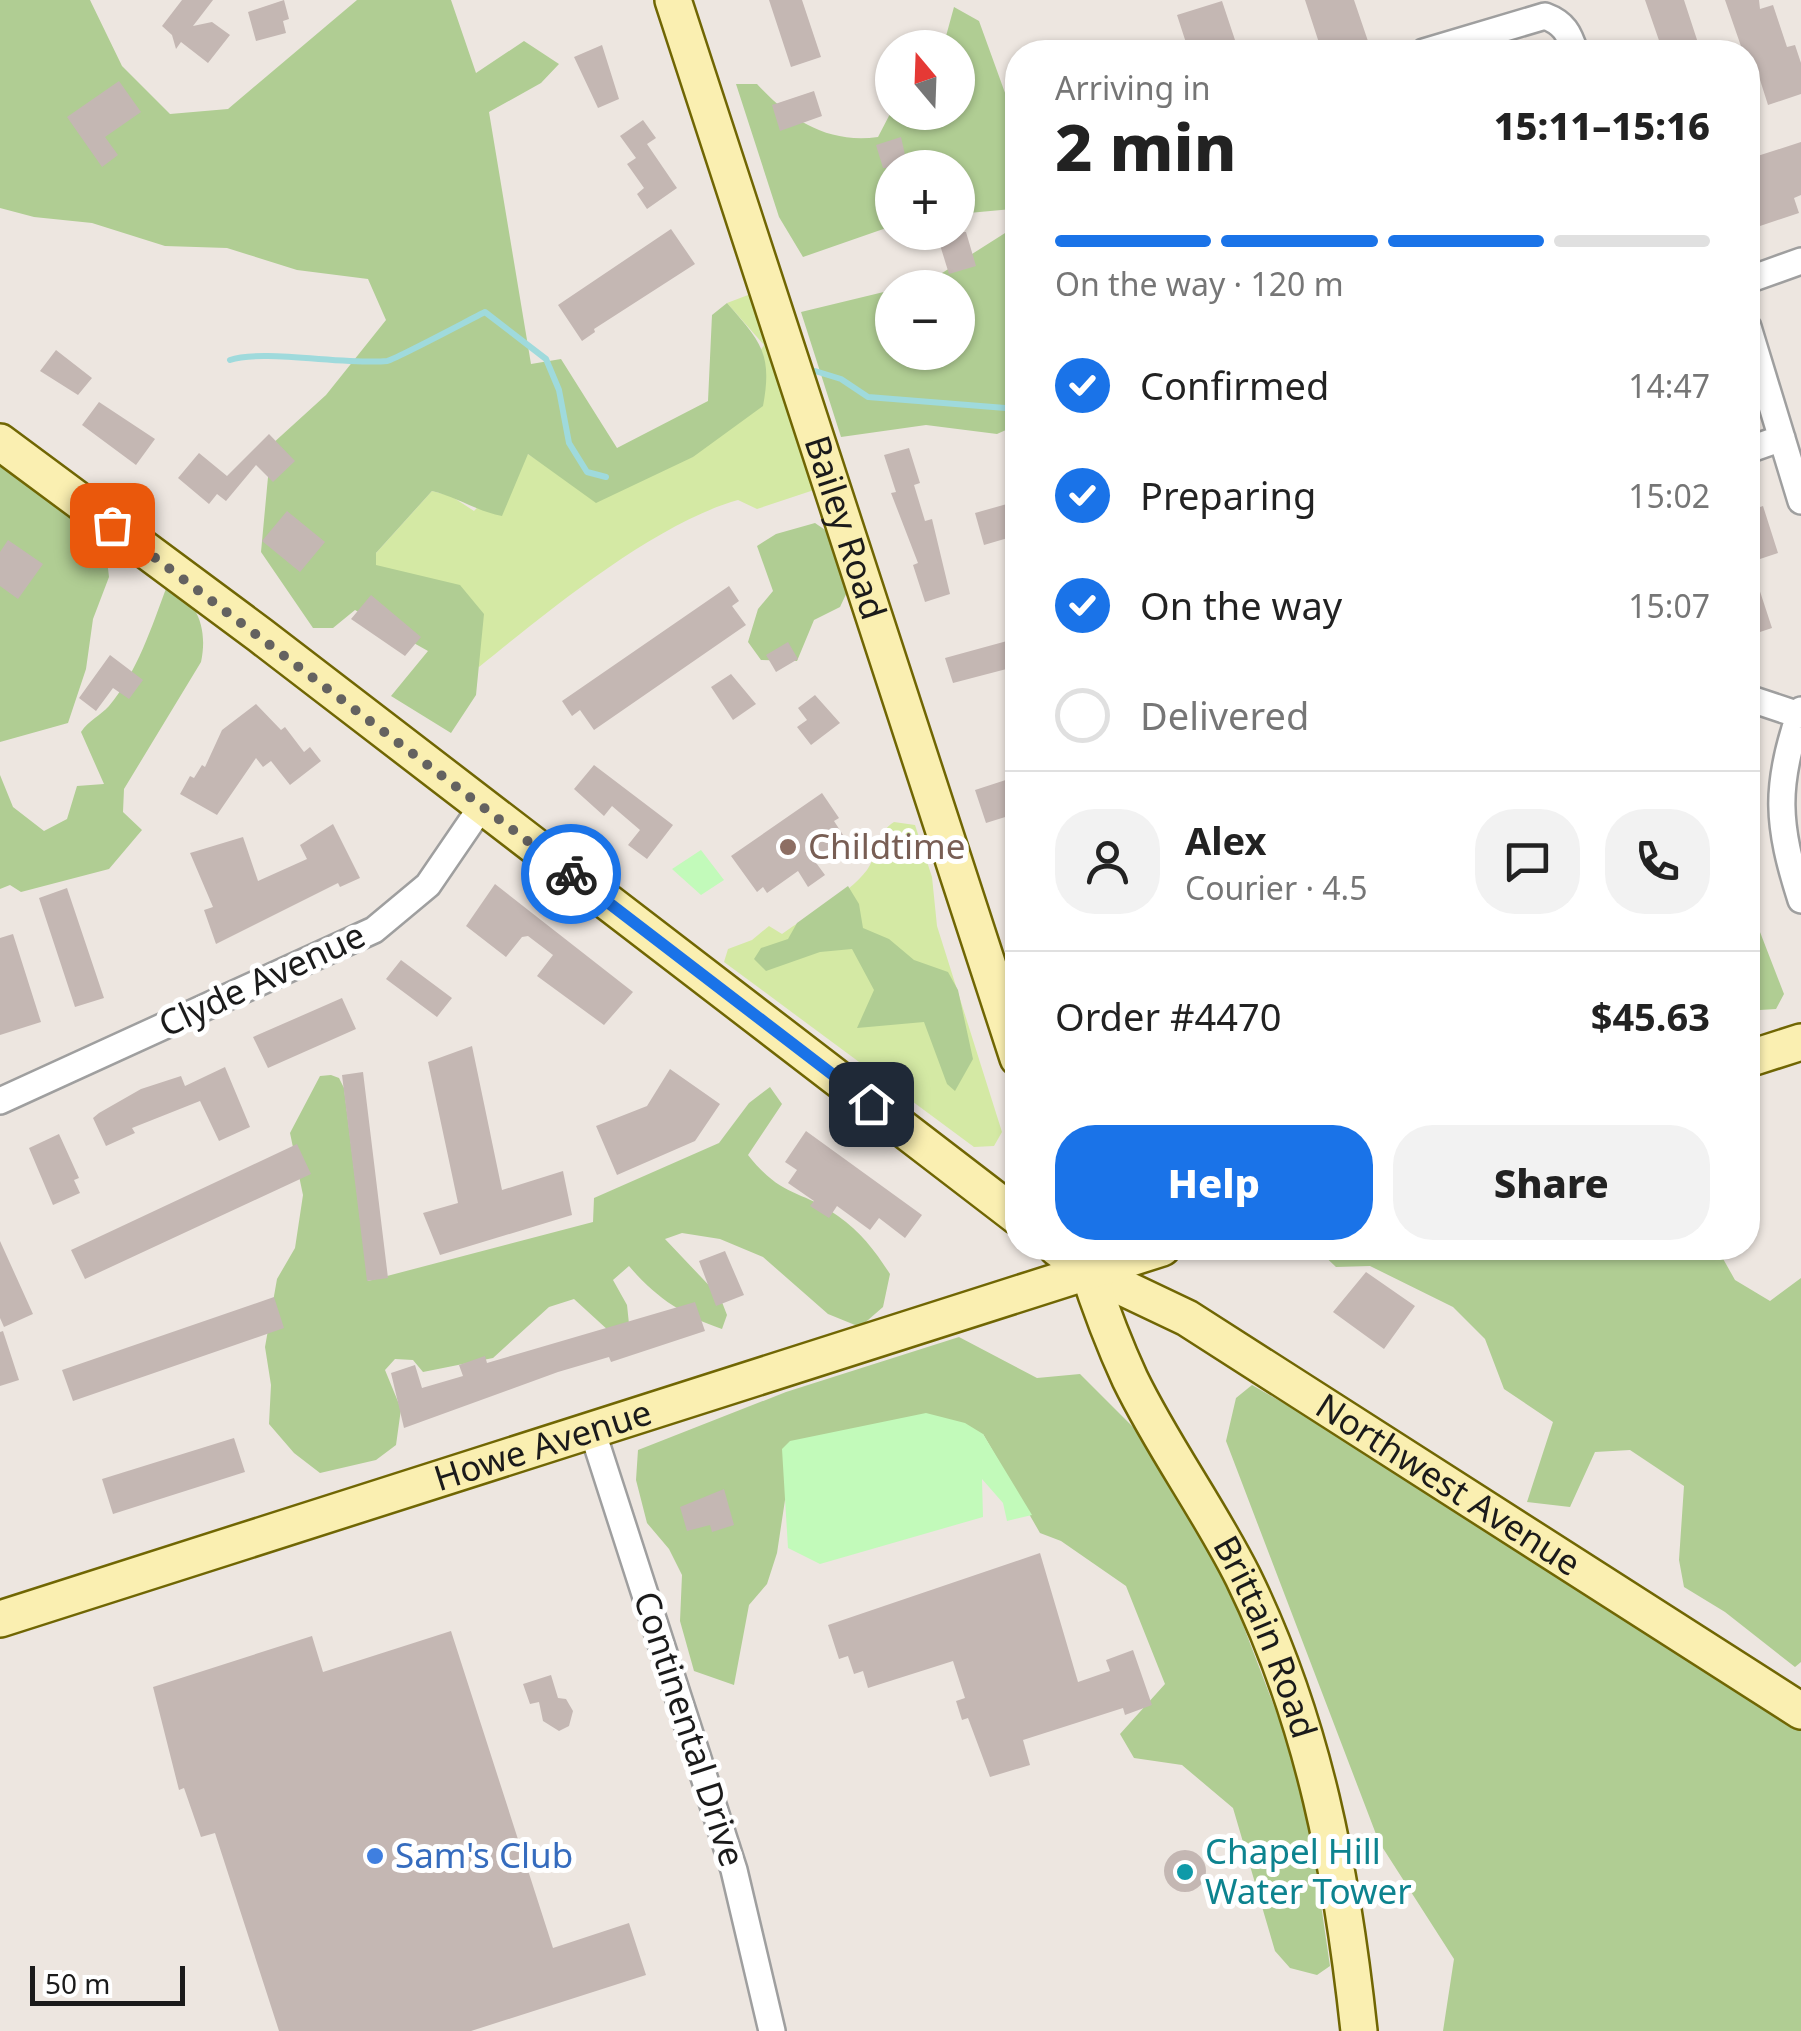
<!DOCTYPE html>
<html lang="en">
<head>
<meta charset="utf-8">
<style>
  :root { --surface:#fff; --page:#f2f2f2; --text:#222; --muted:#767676; --line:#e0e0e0; --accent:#1a73e8 }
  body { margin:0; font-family:"Noto Sans",sans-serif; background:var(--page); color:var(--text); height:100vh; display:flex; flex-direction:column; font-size:38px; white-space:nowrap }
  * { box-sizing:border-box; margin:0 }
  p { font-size:32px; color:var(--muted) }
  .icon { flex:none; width:55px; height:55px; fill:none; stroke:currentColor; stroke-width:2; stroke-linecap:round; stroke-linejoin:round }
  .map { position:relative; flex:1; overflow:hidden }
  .details { position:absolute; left:1005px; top:40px; width:755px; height:1220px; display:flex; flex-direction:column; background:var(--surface); border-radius:40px; box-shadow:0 2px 8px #0004 }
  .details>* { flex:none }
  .needle { width:65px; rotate:341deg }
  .tools { position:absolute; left:875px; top:30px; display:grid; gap:20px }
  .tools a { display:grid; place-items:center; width:100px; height:100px; border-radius:50%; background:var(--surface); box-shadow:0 2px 8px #0004; font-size:50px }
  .scale { position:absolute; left:30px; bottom:25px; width:155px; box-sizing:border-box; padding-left:10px; border:5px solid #1b1b1b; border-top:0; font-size:28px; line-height:35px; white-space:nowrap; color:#1b1b1b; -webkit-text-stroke:8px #fff; paint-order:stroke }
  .pin { position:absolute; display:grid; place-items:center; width:85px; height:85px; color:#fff; margin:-42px; border-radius:20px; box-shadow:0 5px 15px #0006 }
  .courier { position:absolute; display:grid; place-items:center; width:100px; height:100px; margin:-50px; border:8px solid #1a73e8; border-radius:50%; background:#fff; color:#222; box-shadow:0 2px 12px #0007 }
  .summary em { font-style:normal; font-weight:800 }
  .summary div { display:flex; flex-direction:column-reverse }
  .summary { display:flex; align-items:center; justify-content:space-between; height:170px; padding:0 50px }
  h1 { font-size:65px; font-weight:800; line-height:75px }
  .bar { display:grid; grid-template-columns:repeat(4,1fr); gap:15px 10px; align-content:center; height:120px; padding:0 50px }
  .bar i { height:12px; border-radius:8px; background:var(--line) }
  .bar .current { background:var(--accent) }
  .bar p { grid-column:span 4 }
  .line { display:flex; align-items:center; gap:25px; padding:0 50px; border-top:2px solid var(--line) }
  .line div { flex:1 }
  .round { display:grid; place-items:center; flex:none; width:105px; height:105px; border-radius:40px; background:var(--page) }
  ol { padding:0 50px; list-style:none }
  li { display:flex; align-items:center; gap:30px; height:110px }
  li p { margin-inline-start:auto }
  li .icon { padding:10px; border-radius:50%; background:var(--accent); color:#fff; stroke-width:4 }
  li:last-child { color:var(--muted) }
  li i { width:55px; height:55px; border:5px solid var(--line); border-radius:50% }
  .action { display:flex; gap:20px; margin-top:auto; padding:20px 50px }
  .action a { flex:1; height:115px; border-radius:40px; background:var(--accent); color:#fff; font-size:40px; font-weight:800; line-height:115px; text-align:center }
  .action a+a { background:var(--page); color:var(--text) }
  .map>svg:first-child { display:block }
  .grass { fill:#d4e9a4 }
  .forest { fill:#b0cd93 }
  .park { fill:#c2faba }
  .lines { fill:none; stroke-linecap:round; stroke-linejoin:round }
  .stream { stroke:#9fdadc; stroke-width:6 }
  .building { fill:#c4b7b3 }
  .street-casing { stroke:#9f9f9f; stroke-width:30 }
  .secondary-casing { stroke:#706603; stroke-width:40 }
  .street { stroke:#fff; stroke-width:25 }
  .secondary { stroke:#faefb1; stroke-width:35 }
  .done { stroke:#646260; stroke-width:10; stroke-dasharray:0 18 }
  .route { stroke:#1a73e8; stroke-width:12 }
  .education-dot { fill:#8d6e63; stroke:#fff; stroke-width:4 }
  .shop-dot { fill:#3f7fe0; stroke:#fff; stroke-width:4 }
  .culture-dot { fill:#0f9aa8; stroke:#fff; stroke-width:4 }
  .labels { text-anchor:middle; stroke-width:10; stroke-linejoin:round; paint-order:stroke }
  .street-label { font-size:35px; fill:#1b1b1b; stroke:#fff }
  .education-label { font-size:35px; fill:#785e54; stroke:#fff; text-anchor:start }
  .culture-label { font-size:35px; fill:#0d838f; stroke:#fff; text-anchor:start }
  .shop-label { font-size:35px; fill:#366cbe; stroke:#fff; text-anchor:start }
</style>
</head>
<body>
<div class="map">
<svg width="1801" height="2031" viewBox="0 0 1801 2031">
  <rect width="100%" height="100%" fill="#ede6e0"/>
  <path class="grass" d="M756 292 817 489 757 509 738 500C655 523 547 612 479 667L376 566V553L432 491 451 496 474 511 528 454 557 473 693 457 764 345 727 303Z
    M894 822 915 825 932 877 937 926 1002 1132 994 1146 974 1147 724 962 728 949 752 940 769 926 782 934C808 915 847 896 867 870 878 855 877 832 894 822Z"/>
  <path class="forest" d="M0 0H90L122 66 170 114 228 109 357 0H451L476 73 524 41 559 64 541 83 489 112 531 364 561 359 617 448 708 401 712 315 727 303C760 341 773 353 763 406L693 457 596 503 528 454 502 516C476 511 457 497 432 491L376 553V565L460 585 484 614 476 695 451 733 391 696 428 651 355 610 333 628H313L261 552 271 445 326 395 386 320 368 279 297 270 227 248 165 246 92 223 34 217 0 208Z
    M954 7 979 21 1017 126V425L997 434 926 425 841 437 801 312 892 290V352H958V288L920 287 1013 228 1012 209 958 214V168H892V226L803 257 779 217 736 84H757C790 120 828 144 878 137L891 112 918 117 958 112V48L943 47Z
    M0 455 83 521 107 560 109 577 93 619 86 669 68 723 0 742Z
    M815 523 834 536 848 590 840 607 814 620 797 661 761 660 748 642 758 609 773 591 757 546 776 534Z
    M167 586C198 600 208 629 201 662L124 789 123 812 142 830 109 869 21 892 10 885 0 889V775L13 807 44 831 67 819 77 786 104 784 81 732C89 720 100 716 109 706 137 673 152 626 167 586Z
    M848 886 859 904 863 928 889 939 914 960 948 972 958 990 973 1059 955 1091 947 1084 924 1022 857 1028 874 990 852 949 820 952 766 971 754 959 761 948 788 939 797 923Z
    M1748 901 1784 994 1776 1009 1760 1010 1748 992Z
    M331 1075 339 1078 344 1088 368 1281 593 1222 594 1198 719 1143 749 1103 770 1087 782 1104 748 1155C783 1199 798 1188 838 1216 861 1232 875 1251 890 1274L883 1307 860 1327 828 1314 763 1257 720 1239 682 1233 665 1239 720 1297 727 1315 722 1329C684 1316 655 1297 629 1266L613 1280 627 1305 629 1324 609 1331 574 1299 549 1307 493 1358 423 1372 413 1360 395 1359 385 1370 401 1409 396 1445 376 1460 320 1473 294 1453 269 1424 271 1385 265 1347 277 1279 295 1248 303 1195 290 1133 320 1076Z
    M1316 1248H1717L1735 1280 1770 1301 1801 1278V1662L1795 1667 1725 1612 1684 1587 1679 1560 1684 1486 1630 1450 1595 1452 1570 1507 1527 1502 1553 1422 1504 1389 1485 1339 1453 1307 1370 1266 1336 1267Z
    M959 1337 1037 1378 1080 1374 1145 1439 1218 1562 1235 1604 1303 1782 1330 1966 1317 1975 1290 1968 1275 1951 1233 1808 1182 1765 1134 1758 1120 1734 1165 1684 1126 1586 1061 1541 1040 1533 983 1434 785 1500 777 1553 767 1584 749 1605 734 1685 694 1671 680 1621 682 1575 669 1549 647 1523 636 1480 638 1450 786 1392Z
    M1252 1385 1443 1495 1801 1728V2031H1443L1454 1959 1379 1842 1226 1441 1236 1398Z"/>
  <path class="park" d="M701 850 724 880 701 895 672 869Z
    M926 1413 965 1423 983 1434 1032 1515 1007 1521 1003 1503 982 1479 983 1517 820 1564 788 1548 782 1449 790 1441Z"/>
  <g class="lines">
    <path class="stream" d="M230 360C260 349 346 365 387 361 394 360 469 320 485 312L546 359 559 390 569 443 587 472 606 477
      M815 371 841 379 868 397 1018 409"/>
  </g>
  <path class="building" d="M182 0H213L193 26 212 22 230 35 208 63 181 42 176 49 172 35 162 26Z
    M284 0 289 19 283 21 286 33 256 41 248 12Z
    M769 0H802L821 57 791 67Z
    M1305 0H1354L1370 47 1322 52Z
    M1645 0H1684L1701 52H1663Z
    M1725 0H1759L1760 9 1773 5 1787 47 1795 45 1801 63V94L1768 105 1754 61 1748 63V52H1743Z
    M1222 1 1239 52H1189L1177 15Z
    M602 45 619 99 598 108 574 57Z
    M119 81 141 112 105 137 118 155 102 167 67 117Z
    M814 91 822 116 780 131 772 105Z
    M643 120 656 138 647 144 677 188 647 209 637 194 644 188 627 164 636 158 620 136Z
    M901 137 908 168H883L876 145Z
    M1801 142V195L1794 198 1799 213 1760 226 1754 207 1748 209V159Z
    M671 229 695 264 594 329 595 332 582 341 558 305Z
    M936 232H966L976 266 949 274Z
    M56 350 92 378 78 395 40 371Z
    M99 402 155 439 136 465 82 425Z
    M269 434 295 461 273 482 256 465 226 501 217 494 209 504 178 478 199 453 227 476Z
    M909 448 920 483 914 485 925 521 932 519 950 594 925 602 913 565 918 563 891 493 896 492 884 455Z
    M1014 502 1018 535 984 545 975 513Z
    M1763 506 1778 553 1748 563V511Z
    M287 511 325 542 300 572 262 541Z
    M8 540 43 564 18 599 0 586V552Z
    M1751 564 1772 628 1748 636V565Z
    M729 586 739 601 732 606 746 625 594 730 580 710 572 716 562 701Z
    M371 595 421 637 405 656 351 619Z
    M1018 638V666L953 683 945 658Z
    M788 642 798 659 776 672 766 655Z
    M110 655 143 680 129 699 113 688 96 711 79 698Z
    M731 674 756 704 733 720 711 687Z
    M815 695 840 723 811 745 797 727 807 720 798 708Z
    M256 704 281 730 285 727 304 752 310 747 321 761 290 785 271 761 263 767 256 758 217 815 180 794 190 776 194 778 202 765 205 767 222 730Z
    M594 765 673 825 647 859 628 845 640 830 612 806 604 816 574 789Z
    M1018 776V813L986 823 975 790Z
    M822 793 839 818 834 821 845 838 814 860 825 875 808 887 798 871 767 893 763 887 757 892 731 856Z
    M333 824 360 878 340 887 338 883 216 944 204 910 213 907 190 853 243 837 258 881 307 859 300 845Z
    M495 884 633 992 604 1025 537 976 553 955 528 936 522 937 506 957 466 926Z
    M67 888 104 998 75 1007 39 898Z
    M13 934 41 1022 0 1035V938Z
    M401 960 452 998 437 1017 386 979Z
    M342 998 356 1029 268 1068 253 1037Z
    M472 1046 502 1190 563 1171 572 1215 440 1255 423 1213 458 1203 428 1062Z
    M225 1067 250 1127 219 1141 200 1101 132 1128 135 1133 106 1146 93 1118 99 1113 141 1089 181 1076 185 1086Z
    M670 1069 720 1104 695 1141 617 1175 596 1126 647 1106Z
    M363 1072 388 1278 367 1281 342 1075Z
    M806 1131 922 1215 905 1238 879 1218 870 1230 837 1206 829 1218 810 1206 814 1201 788 1183 797 1170 785 1162Z
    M59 1134 79 1178 74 1180 80 1193 53 1205 29 1148Z
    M297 1144 311 1174 85 1279 71 1250Z
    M0 1241 33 1314 4 1327 0 1318Z
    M725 1251 744 1295 716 1306 699 1261Z
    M1366 1272 1415 1306 1384 1349 1333 1312Z
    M274 1297 284 1328 73 1401 62 1370Z
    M695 1302 705 1331 611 1362 609 1357 558 1372 404 1428 391 1373 415 1365 422 1388 463 1376 459 1365 485 1356 487 1363Z
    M3 1331 19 1380 0 1386V1332Z
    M234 1438 245 1472 113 1514 102 1479Z
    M724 1489 734 1525 712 1532 710 1525 687 1531 680 1507Z
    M1040 1553 1078 1682 1110 1671 1106 1660 1133 1650 1152 1705 1125 1715 1123 1708 1023 1740 1030 1765 990 1777 968 1718 962 1720 956 1701 965 1698 953 1661 868 1688 863 1671 854 1674 848 1656 839 1659 828 1625Z
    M451 1631 553 1948 629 1923 646 1975 471 2031H279L215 1833 201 1837 184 1788 179 1790 153 1687 312 1636 323 1672Z
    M551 1675 558 1698 566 1699 573 1711 569 1726 559 1731 543 1721 539 1702 530 1704 523 1684Z
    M1164 1871a21 21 0 1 1 42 0a21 21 0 1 1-42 0Z"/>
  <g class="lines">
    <defs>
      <path id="street" d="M1424 52 1545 16C1564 23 1569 33 1575 52
        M1748 280 1801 261
        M1748 327 1801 501
        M1748 450 1782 438
        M1748 698 1799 715
        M1801 710C1774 786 1777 825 1801 900
        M0 1101 374 930 428 885 482 806
        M592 1430 734 1870 772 2031"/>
      <g id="secondary">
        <path id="s1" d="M673 0 1018 1058"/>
        <path d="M0 442 260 635 1018 1217"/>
        <path d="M1748 1059 1801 1042"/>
        <path id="s2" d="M1057 1248 1088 1271 1187 1318 1801 1711"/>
        <path id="s3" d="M1084 1258C1097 1299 1112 1340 1130 1379 1163 1447 1209 1509 1243 1577 1314 1722 1342 1872 1359 2031"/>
        <path id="s4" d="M0 1619 1162 1248"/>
      </g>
    </defs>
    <use href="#street" class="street-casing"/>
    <use href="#secondary" class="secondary-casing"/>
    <use href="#street" class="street"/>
    <use href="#secondary" class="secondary"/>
  </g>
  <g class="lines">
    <path class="done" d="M112 525 571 874"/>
    <path class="route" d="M571 874 871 1104"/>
  </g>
  <circle class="education-dot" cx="788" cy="847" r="10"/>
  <circle class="shop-dot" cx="375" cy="1856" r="10"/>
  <circle class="culture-dot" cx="1185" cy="1872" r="10"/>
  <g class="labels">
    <g class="street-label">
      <text dy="12" stroke="none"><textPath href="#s1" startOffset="555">Bailey Road</textPath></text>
      <text transform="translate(262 980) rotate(-25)" y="12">Clyde Avenue</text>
      <text dy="12" stroke="none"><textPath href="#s4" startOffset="570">Howe Avenue</textPath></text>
      <text dy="12" stroke="none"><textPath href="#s2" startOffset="458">Northwest Avenue</textPath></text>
      <text dy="12" stroke="none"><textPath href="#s3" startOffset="422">Brittain Road</textPath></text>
      <text transform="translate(689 1729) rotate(72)" y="12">Continental Drive</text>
    </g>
    <g class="education-label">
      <text x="808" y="859">Childtime</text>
    </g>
    <g class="culture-label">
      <text x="1205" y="1864">Chapel Hill<tspan x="1205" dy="40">Water Tower</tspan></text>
    </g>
    <g class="shop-label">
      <text x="395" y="1868">Sam's Club</text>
    </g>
  </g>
</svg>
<div class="tools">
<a><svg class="needle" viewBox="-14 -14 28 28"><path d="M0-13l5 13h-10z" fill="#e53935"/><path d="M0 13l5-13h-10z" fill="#767676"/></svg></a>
<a>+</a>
<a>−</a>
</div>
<div class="scale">50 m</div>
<div class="pin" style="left:112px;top:525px;background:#ea580c"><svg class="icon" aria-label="bag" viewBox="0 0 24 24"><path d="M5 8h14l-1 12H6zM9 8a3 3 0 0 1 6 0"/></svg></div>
<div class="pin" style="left:871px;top:1104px;background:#1f2937"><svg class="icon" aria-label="home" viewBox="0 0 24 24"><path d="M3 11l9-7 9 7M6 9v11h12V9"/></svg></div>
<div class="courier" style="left:571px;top:874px"><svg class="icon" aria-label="bike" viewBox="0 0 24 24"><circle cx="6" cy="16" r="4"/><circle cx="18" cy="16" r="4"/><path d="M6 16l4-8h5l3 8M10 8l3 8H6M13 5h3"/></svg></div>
<section class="details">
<div class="summary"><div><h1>2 min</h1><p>Arriving in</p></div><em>15:11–15:16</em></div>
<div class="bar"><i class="current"></i><i class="current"></i><i class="current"></i><i></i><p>On the way · 120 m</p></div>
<ol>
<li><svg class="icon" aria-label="check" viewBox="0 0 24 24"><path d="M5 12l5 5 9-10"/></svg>Confirmed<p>14:47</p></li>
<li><svg class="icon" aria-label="check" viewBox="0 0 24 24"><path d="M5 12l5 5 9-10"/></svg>Preparing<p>15:02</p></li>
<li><svg class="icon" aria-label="check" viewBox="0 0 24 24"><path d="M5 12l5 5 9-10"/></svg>On the way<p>15:07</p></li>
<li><i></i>Delivered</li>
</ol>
<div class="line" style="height:180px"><a class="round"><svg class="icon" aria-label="person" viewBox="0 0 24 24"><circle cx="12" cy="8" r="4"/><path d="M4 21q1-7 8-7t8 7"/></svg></a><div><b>Alex</b><p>Courier · 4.5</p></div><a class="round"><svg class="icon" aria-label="chat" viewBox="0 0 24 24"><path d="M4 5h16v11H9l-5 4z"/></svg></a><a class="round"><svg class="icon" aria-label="phone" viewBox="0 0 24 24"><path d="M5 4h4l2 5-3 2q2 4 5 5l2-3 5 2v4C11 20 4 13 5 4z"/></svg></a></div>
<div class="line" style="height:130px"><div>Order #4470</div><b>$45.63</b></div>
<div class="action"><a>Help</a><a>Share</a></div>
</section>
</div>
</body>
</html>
